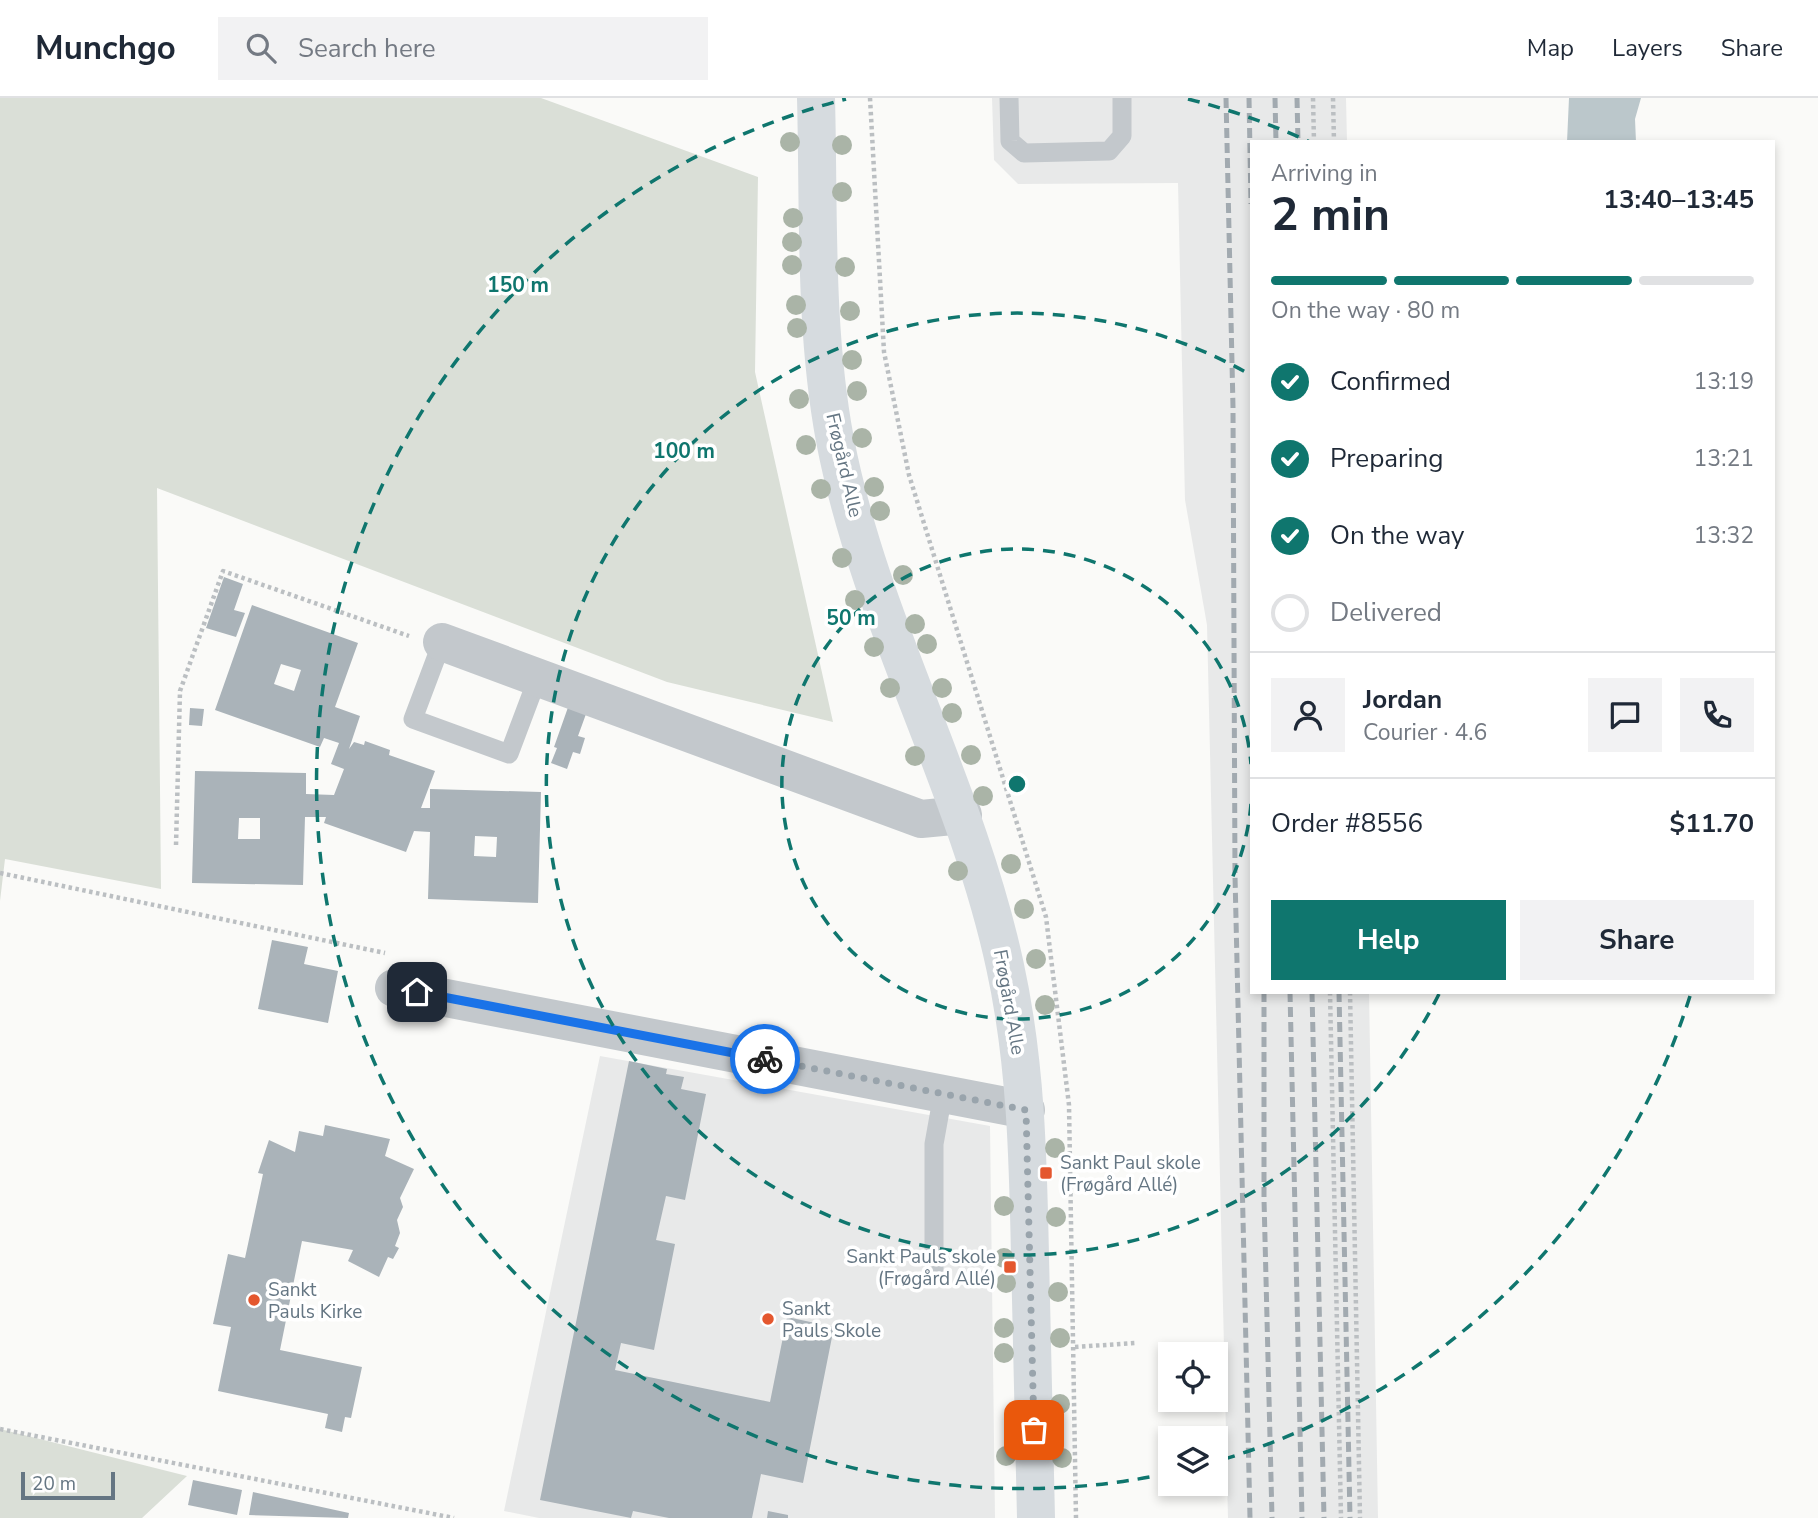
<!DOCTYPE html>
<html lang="en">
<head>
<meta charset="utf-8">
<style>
  :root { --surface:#fff; --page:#f2f2f3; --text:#1f2937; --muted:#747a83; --line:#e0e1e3; --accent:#0f766e }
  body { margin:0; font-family:"Nunito Sans",sans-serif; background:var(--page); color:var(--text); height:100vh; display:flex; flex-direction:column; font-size:26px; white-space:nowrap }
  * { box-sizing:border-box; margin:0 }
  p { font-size:23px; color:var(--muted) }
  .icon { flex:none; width:38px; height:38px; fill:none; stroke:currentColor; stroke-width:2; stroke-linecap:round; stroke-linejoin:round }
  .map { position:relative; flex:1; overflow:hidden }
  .details { position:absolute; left:1250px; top:42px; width:525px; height:854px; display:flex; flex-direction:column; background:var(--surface); border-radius:0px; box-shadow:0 4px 10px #0003 }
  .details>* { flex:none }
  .buttons { position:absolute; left:1158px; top:1244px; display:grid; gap:14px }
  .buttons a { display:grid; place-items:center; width:70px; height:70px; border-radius:0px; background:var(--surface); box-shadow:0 4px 10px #0003; font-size:35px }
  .scale { position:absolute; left:21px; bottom:18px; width:94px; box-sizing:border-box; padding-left:7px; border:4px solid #657683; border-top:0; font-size:19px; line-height:24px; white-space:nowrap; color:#657683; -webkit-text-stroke:5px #fff; paint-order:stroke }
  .pin { position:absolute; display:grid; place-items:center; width:60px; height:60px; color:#fff; margin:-30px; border-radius:14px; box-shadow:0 4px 10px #0006 }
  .courier { position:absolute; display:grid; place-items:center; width:70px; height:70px; margin:-35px; border:5px solid #1a73e8; border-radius:50%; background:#fff; color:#222; box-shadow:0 2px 9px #0007 }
  .summary em { font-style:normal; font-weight:700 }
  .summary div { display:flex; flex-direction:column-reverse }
  .summary { display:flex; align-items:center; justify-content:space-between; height:119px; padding:0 21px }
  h1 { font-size:46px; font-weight:700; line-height:52px }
  .bar { display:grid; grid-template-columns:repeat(4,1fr); gap:10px 7px; align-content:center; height:84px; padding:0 21px }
  .bar i { height:9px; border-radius:5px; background:var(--line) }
  .bar .on { background:var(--accent) }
  .bar p { grid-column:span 4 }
  .line { display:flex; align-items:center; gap:18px; padding:0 21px; border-top:2px solid var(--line) }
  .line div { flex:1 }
  .round { display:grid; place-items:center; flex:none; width:74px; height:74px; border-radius:0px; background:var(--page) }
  ol { padding:0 21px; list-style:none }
  li { display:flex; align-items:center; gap:21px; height:77px }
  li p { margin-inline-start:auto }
  li .icon { padding:7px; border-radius:50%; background:var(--accent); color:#fff; stroke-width:4 }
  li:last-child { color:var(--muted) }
  li i { width:38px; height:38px; border:4px solid var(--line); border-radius:50% }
  .button { display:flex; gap:14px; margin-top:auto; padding:14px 21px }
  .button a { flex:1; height:80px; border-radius:0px; background:var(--accent); color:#fff; font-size:28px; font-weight:700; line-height:80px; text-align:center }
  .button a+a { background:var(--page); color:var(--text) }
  header { display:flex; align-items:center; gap:42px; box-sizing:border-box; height:98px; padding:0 35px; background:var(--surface); border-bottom:2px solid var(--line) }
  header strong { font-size:33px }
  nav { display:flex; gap:38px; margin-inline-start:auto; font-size:24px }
  .search { width:490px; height:63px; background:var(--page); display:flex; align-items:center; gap:18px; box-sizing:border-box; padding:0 24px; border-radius:0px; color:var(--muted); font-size:26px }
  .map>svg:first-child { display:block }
  .built { fill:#e8e9e9 }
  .green { fill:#dadfd7 }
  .water { fill:#bbc7cb }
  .building { fill:#aab3b9; fill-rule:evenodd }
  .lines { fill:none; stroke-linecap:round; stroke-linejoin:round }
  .path { stroke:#bbbfc2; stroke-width:4.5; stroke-dasharray:3.5 3.5; stroke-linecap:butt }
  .lane { stroke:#c3c8cc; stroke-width:19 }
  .street { stroke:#c3c8cc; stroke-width:38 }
  .secondary { stroke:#d6dbdf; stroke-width:38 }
  .rail { stroke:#a2aab0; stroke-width:5; stroke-dasharray:10 5; stroke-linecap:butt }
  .tree { fill:#aab4a7 }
  .done { stroke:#99a4ac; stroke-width:7; stroke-dasharray:0 12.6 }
  .route { stroke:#1a73e8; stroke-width:9 }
  .ring { fill:none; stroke:#0f766e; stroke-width:3.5; stroke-dasharray:12 9 }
  .poi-dot { fill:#e4572e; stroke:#fff; stroke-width:2.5 }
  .labels { text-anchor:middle; stroke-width:7; stroke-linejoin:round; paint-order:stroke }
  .street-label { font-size:19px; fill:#657683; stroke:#fff }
  .poi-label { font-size:19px; fill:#657683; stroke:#fff; text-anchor:start }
  .centre { fill:#0f766e; stroke:#fff; stroke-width:3.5 }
  .ring-label { font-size:21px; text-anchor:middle; font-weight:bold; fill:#0f766e; stroke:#fff; stroke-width:7; stroke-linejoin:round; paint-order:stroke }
</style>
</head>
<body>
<header>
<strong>Munchgo</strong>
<div class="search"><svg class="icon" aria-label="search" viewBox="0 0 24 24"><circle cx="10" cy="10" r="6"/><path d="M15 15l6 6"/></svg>Search here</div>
<nav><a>Map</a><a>Layers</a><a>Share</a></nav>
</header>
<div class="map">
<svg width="1818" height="1420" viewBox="0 0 1818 1420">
  <rect width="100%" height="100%" fill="#fafaf8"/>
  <path class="built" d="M992 0H1346L1347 44H1251V894H1369L1378 1420H1228L1207 527 1185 402 1178 85 1018 86 994 62Z
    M600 958 990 1028 995 1420H539L504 1413Z"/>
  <path class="green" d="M0 0H541L758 79 755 274 833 624 667 584 157 390 161 791 5 761 0 803Z
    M0 1331 187 1378 142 1420H0Z"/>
  <path class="water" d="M1569 0H1641L1635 21 1636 44H1567Z"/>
  <path class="building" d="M224 479 243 486 234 512 245 515 236 539 206 530Z
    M252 507 358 545 335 609 360 618 349 651 354 644 364 647 365 643 390 652 389 657 435 673 421 710H430V691L541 694 538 805 428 801 430 734 414 733 406 754 324 725 326 719H305L303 787 192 785 195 673 306 675V696L334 697 344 671 331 666 339 645 324 640 320 649 215 612ZM281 566 301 572 294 593 274 586ZM239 720H260V741H238ZM475 738 497 739 496 759 474 758Z
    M572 598 590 605 578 638 585 640 580 656 573 654 567 671 551 665 557 650 554 649Z
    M190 610 204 611 202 628 189 627Z
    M272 842 308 849 304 866 338 873 328 925 258 911Z
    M629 963 667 971 666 976 684 979 681 991 706 996 685 1102 666 1098 656 1142 675 1146 654 1252 621 1245 615 1272 770 1304 787 1219 834 1229 803 1385 761 1376 752 1420H669L633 1413 631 1420 540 1402Z
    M325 1027 390 1041 385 1058 414 1071 400 1100 403 1109 397 1122 400 1135 395 1148 399 1150 393 1161 388 1159 379 1179 348 1163 353 1152 302 1143 280 1252 362 1269 351 1320 345 1319 342 1334 325 1330 328 1316 218 1293 231 1229 213 1226 228 1156 245 1160 263 1076 258 1075 269 1042 295 1054 299 1033 323 1038Z
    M193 1382 242 1392 237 1417 188 1407Z
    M253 1394 349 1415 348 1420 249 1417Z
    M768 1413 788 1417V1420H767Z"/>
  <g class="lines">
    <path class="path" d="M870 0 884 254 909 377 1046 819 1069 1007 1076 1420
      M1313 0 1314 44
      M1333 0 1334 44
      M176 747 180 593 223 473 409 538
      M0 775 385 855
      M1330 894 1341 1420
      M1350 894 1360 1420
      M1075 1249 1135 1245
      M0 1331 454 1420"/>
    <path class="lane" d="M1009 0 1010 43 1024 55 1109 53 1122 38V0
      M442 544 413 621 509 656 538 579
      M934 1173V1046L943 996"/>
    <path class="street" d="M442 544 921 721 963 717
      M394 890 1026 1012"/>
    <path class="secondary" d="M816 0C819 113 814 230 835 342 870 524 966 687 1005 868 1026 964 1028 1060 1030 1158 1032 1245 1034 1333 1036 1420"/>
    <path class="rail" d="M1226 0 1233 309 1235 778 1250 1420
      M1249 0 1251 106
      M1275 0 1276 44
      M1297 0 1298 44
      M1264 894V1101L1272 1420
      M1290 894 1302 1420
      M1312 894 1324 1420
      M1339 894 1350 1420"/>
  </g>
  <g class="tree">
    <circle cx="790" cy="44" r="10"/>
    <circle cx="842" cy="47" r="10"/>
    <circle cx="842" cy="94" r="10"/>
    <circle cx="793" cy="120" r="10"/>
    <circle cx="792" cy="144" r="10"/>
    <circle cx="792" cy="167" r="10"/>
    <circle cx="845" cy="169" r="10"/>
    <circle cx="796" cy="207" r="10"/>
    <circle cx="850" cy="213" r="10"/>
    <circle cx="797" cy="230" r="10"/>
    <circle cx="852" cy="262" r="10"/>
    <circle cx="857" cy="293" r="10"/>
    <circle cx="799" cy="301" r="10"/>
    <circle cx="862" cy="340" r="10"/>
    <circle cx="806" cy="347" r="10"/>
    <circle cx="874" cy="389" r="10"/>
    <circle cx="821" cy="391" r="10"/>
    <circle cx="880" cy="413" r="10"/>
    <circle cx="842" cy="460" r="10"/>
    <circle cx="903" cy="477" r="10"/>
    <circle cx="855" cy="502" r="10"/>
    <circle cx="915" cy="526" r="10"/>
    <circle cx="927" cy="546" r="10"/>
    <circle cx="874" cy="549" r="10"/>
    <circle cx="890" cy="590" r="10"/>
    <circle cx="942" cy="590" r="10"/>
    <circle cx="952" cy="615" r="10"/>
    <circle cx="971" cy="657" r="10"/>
    <circle cx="915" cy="658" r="10"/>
    <circle cx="983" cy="698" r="10"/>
    <circle cx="1011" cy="766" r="10"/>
    <circle cx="958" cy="773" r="10"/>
    <circle cx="1024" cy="811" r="10"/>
    <circle cx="1036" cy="861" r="10"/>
    <circle cx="1045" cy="907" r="10"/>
    <circle cx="1055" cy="1050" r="10"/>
    <circle cx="1004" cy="1108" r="10"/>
    <circle cx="1056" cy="1119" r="10"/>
    <circle cx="1004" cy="1160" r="10"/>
    <circle cx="1006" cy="1185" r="10"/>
    <circle cx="1058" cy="1194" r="10"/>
    <circle cx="1004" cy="1230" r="10"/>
    <circle cx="1060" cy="1240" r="10"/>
    <circle cx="1004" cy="1255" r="10"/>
    <circle cx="1060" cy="1306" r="10"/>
    <circle cx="1006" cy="1358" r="10"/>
    <circle cx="1062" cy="1360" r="10"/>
  </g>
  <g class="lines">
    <path class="done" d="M765 961 1026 1012 1034 1332"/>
    <path class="route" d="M417 894 765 961"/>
  </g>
  <g class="ring">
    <path d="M1251 706A235 235 0 1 1 1251 666"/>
    <path d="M1439 896A471 471 0 1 1 1249 276"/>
    <path d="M1690 898A706 706 0 0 1 1218 1363M1170 1375A706 706 0 0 1 846 1M1188 1A706 706 0 0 1 1310 44"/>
  </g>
  <g class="poi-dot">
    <rect x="1039" y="1068" width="14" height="14" rx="3.5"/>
    <rect x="1003" y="1162" width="14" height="14" rx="3.5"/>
    <circle cx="254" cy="1202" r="7"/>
    <circle cx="768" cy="1221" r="7"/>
  </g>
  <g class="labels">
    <g class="street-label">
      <text transform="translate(845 367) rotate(77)" y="7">Frøgård Alle</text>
      <text transform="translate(1010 904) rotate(80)" y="7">Frøgård Alle</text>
    </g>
    <g class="poi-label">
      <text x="1060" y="1071">Sankt Paul skole<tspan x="1060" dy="22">(Frøgård Allé)</tspan></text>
      <text x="996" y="1165" text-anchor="end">Sankt Pauls skole<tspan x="996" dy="22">(Frøgård Allé)</tspan></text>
      <text x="268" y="1198">Sankt<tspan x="268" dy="22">Pauls Kirke</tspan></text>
      <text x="782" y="1217">Sankt<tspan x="782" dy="22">Pauls Skole</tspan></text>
    </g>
  </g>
  <circle cx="1017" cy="686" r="10" class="centre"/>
  <g class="ring-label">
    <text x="518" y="194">150 m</text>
    <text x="684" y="360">100 m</text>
    <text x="851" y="527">50 m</text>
  </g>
</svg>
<div class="buttons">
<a><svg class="icon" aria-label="locate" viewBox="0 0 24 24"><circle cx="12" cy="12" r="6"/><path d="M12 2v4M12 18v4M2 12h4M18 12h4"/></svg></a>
<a><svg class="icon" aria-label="layers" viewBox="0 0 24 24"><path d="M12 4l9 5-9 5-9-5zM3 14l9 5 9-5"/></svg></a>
</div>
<div class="scale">20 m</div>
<div class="pin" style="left:1034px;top:1332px;background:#ea580c"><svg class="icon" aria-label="bag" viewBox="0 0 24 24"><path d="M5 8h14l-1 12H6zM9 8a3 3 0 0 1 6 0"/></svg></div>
<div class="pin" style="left:417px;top:894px;background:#1f2937"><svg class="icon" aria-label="home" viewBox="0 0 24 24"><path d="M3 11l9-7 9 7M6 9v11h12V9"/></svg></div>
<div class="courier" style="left:765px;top:961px"><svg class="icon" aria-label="bike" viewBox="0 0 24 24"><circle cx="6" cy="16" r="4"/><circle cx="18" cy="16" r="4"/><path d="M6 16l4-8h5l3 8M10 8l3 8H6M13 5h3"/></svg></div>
<section class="details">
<div class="summary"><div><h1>2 min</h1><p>Arriving in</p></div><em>13:40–13:45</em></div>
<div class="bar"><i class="on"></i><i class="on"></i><i class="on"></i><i></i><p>On the way · 80 m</p></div>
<ol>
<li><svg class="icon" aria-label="check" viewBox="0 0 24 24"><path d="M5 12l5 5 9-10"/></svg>Confirmed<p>13:19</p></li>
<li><svg class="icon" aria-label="check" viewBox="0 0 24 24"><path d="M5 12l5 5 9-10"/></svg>Preparing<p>13:21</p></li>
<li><svg class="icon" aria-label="check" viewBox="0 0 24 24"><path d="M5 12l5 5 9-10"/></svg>On the way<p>13:32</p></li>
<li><i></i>Delivered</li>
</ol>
<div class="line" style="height:126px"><a class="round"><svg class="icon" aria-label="person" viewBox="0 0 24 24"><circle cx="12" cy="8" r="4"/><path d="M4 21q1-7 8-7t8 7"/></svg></a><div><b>Jordan</b><p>Courier · 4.6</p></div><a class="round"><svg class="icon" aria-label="chat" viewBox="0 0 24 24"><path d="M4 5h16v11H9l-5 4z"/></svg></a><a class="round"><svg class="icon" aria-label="phone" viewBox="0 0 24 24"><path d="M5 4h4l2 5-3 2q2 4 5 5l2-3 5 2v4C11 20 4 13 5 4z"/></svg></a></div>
<div class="line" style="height:91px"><div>Order #8556</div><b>$11.70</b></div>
<div class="button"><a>Help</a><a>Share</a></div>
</section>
</div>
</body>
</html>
